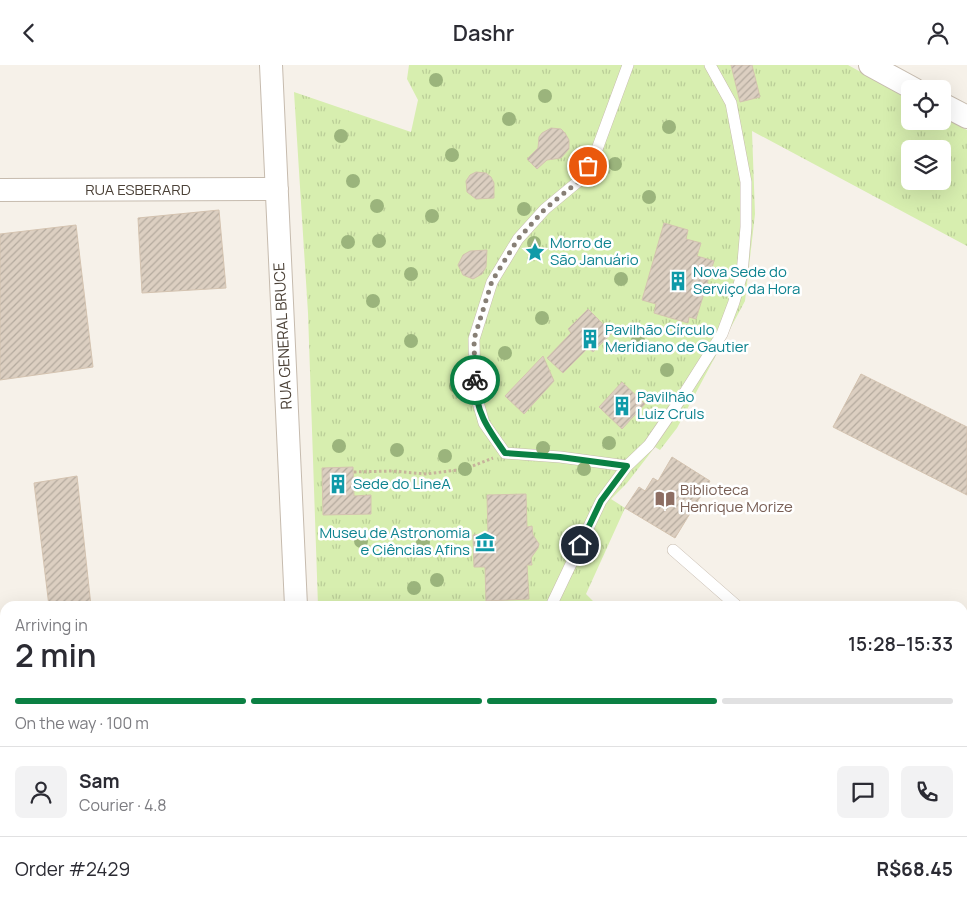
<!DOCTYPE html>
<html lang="en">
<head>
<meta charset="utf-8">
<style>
  :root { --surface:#fff; --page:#f2f2f3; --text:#2b2b33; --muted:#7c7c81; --line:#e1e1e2; --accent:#0b8043 }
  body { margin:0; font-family:Manrope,sans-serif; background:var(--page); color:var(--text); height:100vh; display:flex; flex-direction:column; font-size:19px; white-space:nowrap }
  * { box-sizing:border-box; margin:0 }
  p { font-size:16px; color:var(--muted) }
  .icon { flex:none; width:28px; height:28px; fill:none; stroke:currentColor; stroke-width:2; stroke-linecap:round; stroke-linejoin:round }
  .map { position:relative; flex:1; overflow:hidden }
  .drawer { position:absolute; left:0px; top:536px; width:968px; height:311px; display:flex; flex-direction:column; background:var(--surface); border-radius:15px 15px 0 0; box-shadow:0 5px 20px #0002 }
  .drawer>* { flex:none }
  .buttons { position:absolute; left:901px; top:15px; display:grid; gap:10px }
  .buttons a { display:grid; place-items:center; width:50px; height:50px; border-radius:8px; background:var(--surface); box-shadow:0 5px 20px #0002; font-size:25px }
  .pin { position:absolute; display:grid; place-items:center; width:42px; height:42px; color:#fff; margin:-21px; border:2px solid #fff; border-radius:50%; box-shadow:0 1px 5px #0007 }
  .courier { position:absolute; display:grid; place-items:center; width:50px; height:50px; margin:-25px; border:4px solid #0b8043; border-radius:50%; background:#fff; color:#222; box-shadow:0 1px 6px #0007 }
  .overview em { font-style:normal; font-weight:600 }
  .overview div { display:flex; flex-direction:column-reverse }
  .overview { display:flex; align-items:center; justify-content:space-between; height:85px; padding:0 15px }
  h1 { font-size:32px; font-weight:600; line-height:38px }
  .bar { display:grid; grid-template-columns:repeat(4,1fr); gap:8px 5px; align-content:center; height:60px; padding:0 15px }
  .bar i { height:6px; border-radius:4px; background:var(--line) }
  .bar .current { background:var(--accent) }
  .bar p { grid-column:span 4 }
  .line { display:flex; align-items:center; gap:12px; padding:0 15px; border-top:1px solid var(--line) }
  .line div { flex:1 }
  .round { display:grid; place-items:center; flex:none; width:52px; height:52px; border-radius:8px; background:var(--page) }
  header { display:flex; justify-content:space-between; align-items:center; height:65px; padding:0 15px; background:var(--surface); font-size:22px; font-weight:600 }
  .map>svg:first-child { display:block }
  .grass { fill:url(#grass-tufts); fill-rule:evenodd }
  .building { fill:url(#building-hatch); stroke:#d4c3b0 }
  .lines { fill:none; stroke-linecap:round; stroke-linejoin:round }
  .lane-casing { stroke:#c6bbae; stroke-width:12 }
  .street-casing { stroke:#c6bbae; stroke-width:24 }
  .path { stroke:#c6b39b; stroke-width:3; stroke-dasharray:2.5 2.5; stroke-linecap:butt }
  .lane { stroke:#fff; stroke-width:11 }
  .street { stroke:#fff; stroke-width:22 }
  .tree { fill:#9bb47c }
  .done { stroke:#877f75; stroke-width:5; stroke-dasharray:0 9 }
  .route { stroke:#0b8043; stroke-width:6 }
  .labels { text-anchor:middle; stroke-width:5; stroke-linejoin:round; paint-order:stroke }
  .street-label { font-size:15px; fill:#4b4137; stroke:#fff }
  .culture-label { font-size:15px; fill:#0d838f; stroke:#fff; text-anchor:start }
  .education-label { font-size:15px; fill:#785e54; stroke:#fff; text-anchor:start }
</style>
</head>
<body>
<header><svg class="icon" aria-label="back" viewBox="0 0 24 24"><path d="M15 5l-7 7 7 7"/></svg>Dashr<svg class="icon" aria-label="person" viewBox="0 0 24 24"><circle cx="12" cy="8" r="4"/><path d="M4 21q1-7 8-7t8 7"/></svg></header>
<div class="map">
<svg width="967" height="847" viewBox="0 0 967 847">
  <defs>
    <pattern id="grass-tufts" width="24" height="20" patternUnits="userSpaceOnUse" patternTransform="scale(1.25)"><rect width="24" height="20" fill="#d7eeaf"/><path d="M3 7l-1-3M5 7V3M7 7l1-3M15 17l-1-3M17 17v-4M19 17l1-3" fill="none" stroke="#bacd97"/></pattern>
    <pattern id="building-hatch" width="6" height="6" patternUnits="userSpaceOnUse" patternTransform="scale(1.25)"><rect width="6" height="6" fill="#dccfc1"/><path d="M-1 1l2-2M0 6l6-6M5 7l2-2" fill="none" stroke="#b4aa9e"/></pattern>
  </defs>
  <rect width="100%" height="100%" fill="#f6f1e9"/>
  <path class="grass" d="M409 0H848L910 34V56H942L943 52 967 65V181L752 66 755 149 745 236 677 363 660 385 655 382 627 418 611 434 625 443 586 529 598 541H318L308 248 294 27 411 67 418 35 407 14ZM910 84H942V116H910Z"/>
  <path class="building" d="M731 0H752L760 32 740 37Z
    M551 63 561 64 565 68 569 75V84L561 93 547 95 537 104 527 94 538 83 539 72 542 68Z
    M476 107 486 108 491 112 494 118V133L476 134 467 127 466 116 470 110Z
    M219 145 226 223 142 228 138 153Z
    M664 158 688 165 686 174 701 178 697 191 714 196 696 254 689 252 688 258 654 248 656 239 642 235Z
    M76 160 93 302 0 315V169Z
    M487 185 486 202 482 209 473 214 463 210 458 200 463 190 470 186Z
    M588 244 612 268 593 287 588 283 563 308 547 293 571 268 568 264Z
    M543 291 554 316 524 349 505 331Z
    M861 309 967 362V430L833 362Z
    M622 317 645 339 622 364 599 342Z
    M672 392 710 416 675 473 625 443 639 422 645 426 653 413 658 416Z
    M353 402 354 431 371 430V449L323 450 322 403Z
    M77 411 91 541H49L34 418Z
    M526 429 527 462 532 461 533 470 539 479 538 483 531 493 532 500H527L529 534 486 536 485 502H474L473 470 488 469 487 430Z"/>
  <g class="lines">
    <defs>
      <path id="lane" d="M627 401 560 392 505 388 484 358 475 327 474 274 492 217 518 174 545 144 580 115 596 87 628 0
        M673 485 737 541
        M551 541 601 436 627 401 649 380 682 332 722 269 734 237 742 209 746 162V117L731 38 710 0
        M417 847 418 842"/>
      <path id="street" d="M271 0 296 541
        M870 0 914 24
        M942 39 967 52
        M0 125 277 124
        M962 683 967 680
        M0 690 5 689
        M311 842 312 847
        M701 847 707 842
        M816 847 817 842"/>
    </defs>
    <use href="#lane" class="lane-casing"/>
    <use href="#street" class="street-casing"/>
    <path class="path" d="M354 407 392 406 426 409 465 404 493 393"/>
    <use href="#lane" class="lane"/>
    <use href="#street" class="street"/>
  </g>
  <g class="tree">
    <circle cx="436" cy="15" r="7"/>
    <circle cx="545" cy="31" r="7"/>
    <circle cx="509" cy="54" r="7"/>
    <circle cx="669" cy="62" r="7"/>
    <circle cx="341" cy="71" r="7"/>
    <circle cx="452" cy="90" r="7"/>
    <circle cx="615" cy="99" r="7"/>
    <circle cx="353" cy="116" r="7"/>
    <circle cx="649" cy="132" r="7"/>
    <circle cx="377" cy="141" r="7"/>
    <circle cx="524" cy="144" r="7"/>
    <circle cx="432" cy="151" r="7"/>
    <circle cx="379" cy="176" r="7"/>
    <circle cx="348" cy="177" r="7"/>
    <circle cx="534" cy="178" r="7"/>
    <circle cx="411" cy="209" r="7"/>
    <circle cx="621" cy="214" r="7"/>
    <circle cx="373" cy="236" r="7"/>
    <circle cx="542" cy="253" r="7"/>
    <circle cx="638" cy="275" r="7"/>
    <circle cx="411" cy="276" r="7"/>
    <circle cx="505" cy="288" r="7"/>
    <circle cx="667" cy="305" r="7"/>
    <circle cx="456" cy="321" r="7"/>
    <circle cx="609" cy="378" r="7"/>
    <circle cx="339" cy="381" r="7"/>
    <circle cx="543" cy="383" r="7"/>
    <circle cx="397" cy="385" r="7"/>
    <circle cx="445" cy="391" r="7"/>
    <circle cx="465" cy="404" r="7"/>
    <circle cx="584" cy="404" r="7"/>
    <circle cx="361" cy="476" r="7"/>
    <circle cx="423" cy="477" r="7"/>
    <circle cx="437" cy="515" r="7"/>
    <circle cx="414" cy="523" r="7"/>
  </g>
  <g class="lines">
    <path class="done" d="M475 315 474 274 492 216 518 174 545 144 580 115 588 101"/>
    <path class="route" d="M475 315C475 346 488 364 505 388L560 392 627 401 601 436 580 480"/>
  </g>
  <defs>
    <symbol id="sight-bare" viewBox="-9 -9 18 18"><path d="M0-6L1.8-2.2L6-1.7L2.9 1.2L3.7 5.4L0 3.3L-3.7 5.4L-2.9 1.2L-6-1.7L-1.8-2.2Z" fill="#0f9aa8" stroke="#fff" stroke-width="2.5" paint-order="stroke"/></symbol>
    <symbol id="building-bare" viewBox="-9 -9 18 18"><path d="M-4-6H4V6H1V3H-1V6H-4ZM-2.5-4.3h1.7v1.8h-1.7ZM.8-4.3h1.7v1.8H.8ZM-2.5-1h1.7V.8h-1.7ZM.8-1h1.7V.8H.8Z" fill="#0f9aa8" stroke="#fff" stroke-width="2.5" paint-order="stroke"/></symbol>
    <symbol id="library-bare" viewBox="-9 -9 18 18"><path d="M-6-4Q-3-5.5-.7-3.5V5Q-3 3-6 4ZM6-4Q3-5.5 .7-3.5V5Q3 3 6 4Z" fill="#8d6e63" stroke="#fff" stroke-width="2.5" paint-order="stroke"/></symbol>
    <symbol id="museum-bare" viewBox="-9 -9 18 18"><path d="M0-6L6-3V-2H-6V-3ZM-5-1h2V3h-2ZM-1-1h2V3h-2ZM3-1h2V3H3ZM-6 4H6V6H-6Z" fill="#0f9aa8" stroke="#fff" stroke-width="2.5" paint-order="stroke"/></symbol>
  </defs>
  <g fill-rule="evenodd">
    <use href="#sight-bare" x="521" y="173" width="28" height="28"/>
    <use href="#building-bare" x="664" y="202" width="28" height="28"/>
    <use href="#building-bare" x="576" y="260" width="28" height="28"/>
    <use href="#building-bare" x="608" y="327" width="28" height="28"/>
    <use href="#building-bare" x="324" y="405" width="28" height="28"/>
    <use href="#library-bare" x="651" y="420" width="28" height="28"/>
    <use href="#museum-bare" x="471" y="463" width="28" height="28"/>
  </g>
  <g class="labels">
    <g class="street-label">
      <text x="138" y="130">RUA ESBERARD</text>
      <text transform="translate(283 271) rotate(-93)" y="5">RUA GENERAL BRUCE</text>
    </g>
    <g class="culture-label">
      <text x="550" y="183">Morro de<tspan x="550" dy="17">São Januário</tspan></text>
      <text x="693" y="212">Nova Sede do<tspan x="693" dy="17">Serviço da Hora</tspan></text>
      <text x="605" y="270">Pavilhão Círculo<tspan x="605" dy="17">Meridiano de Gautier</tspan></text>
      <text x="637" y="337">Pavilhão<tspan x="637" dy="17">Luiz Cruls</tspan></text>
      <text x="353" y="424">Sede do LineA</text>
      <text x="470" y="473" text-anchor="end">Museu de Astronomia<tspan x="470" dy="17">e Ciências Afins</tspan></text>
    </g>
    <g class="education-label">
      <text x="680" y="430">Biblioteca<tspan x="680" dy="17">Henrique Morize</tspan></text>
    </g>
  </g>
</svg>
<div class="buttons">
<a><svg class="icon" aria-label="locate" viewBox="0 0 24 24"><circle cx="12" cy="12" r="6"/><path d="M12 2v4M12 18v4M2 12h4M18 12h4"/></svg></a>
<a><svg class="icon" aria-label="layers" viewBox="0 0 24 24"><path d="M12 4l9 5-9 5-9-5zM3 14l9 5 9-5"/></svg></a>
</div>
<div class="pin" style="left:588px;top:101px;background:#ea580c"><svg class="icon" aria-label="bag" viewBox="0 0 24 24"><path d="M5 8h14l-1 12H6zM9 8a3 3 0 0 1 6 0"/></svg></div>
<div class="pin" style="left:580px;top:480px;background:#1f2937"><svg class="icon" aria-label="home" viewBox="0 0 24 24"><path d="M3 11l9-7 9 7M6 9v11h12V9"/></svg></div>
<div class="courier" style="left:475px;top:315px"><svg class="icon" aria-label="bike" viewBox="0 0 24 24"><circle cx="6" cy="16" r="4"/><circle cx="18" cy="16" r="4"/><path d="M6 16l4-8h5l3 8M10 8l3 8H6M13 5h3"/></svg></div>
<section class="drawer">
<div class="overview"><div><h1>2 min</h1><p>Arriving in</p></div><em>15:28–15:33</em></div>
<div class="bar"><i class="current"></i><i class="current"></i><i class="current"></i><i></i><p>On the way · 100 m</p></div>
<div class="line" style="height:90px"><a class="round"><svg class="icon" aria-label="person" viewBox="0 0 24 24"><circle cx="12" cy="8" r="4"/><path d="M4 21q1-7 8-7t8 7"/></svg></a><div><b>Sam</b><p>Courier · 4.8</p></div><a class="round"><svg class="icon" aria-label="chat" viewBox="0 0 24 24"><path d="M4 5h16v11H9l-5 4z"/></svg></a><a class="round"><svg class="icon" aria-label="phone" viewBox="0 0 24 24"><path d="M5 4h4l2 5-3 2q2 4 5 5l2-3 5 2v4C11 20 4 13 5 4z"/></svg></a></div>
<div class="line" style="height:65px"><div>Order #2429</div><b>R$68.45</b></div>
</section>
</div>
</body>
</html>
